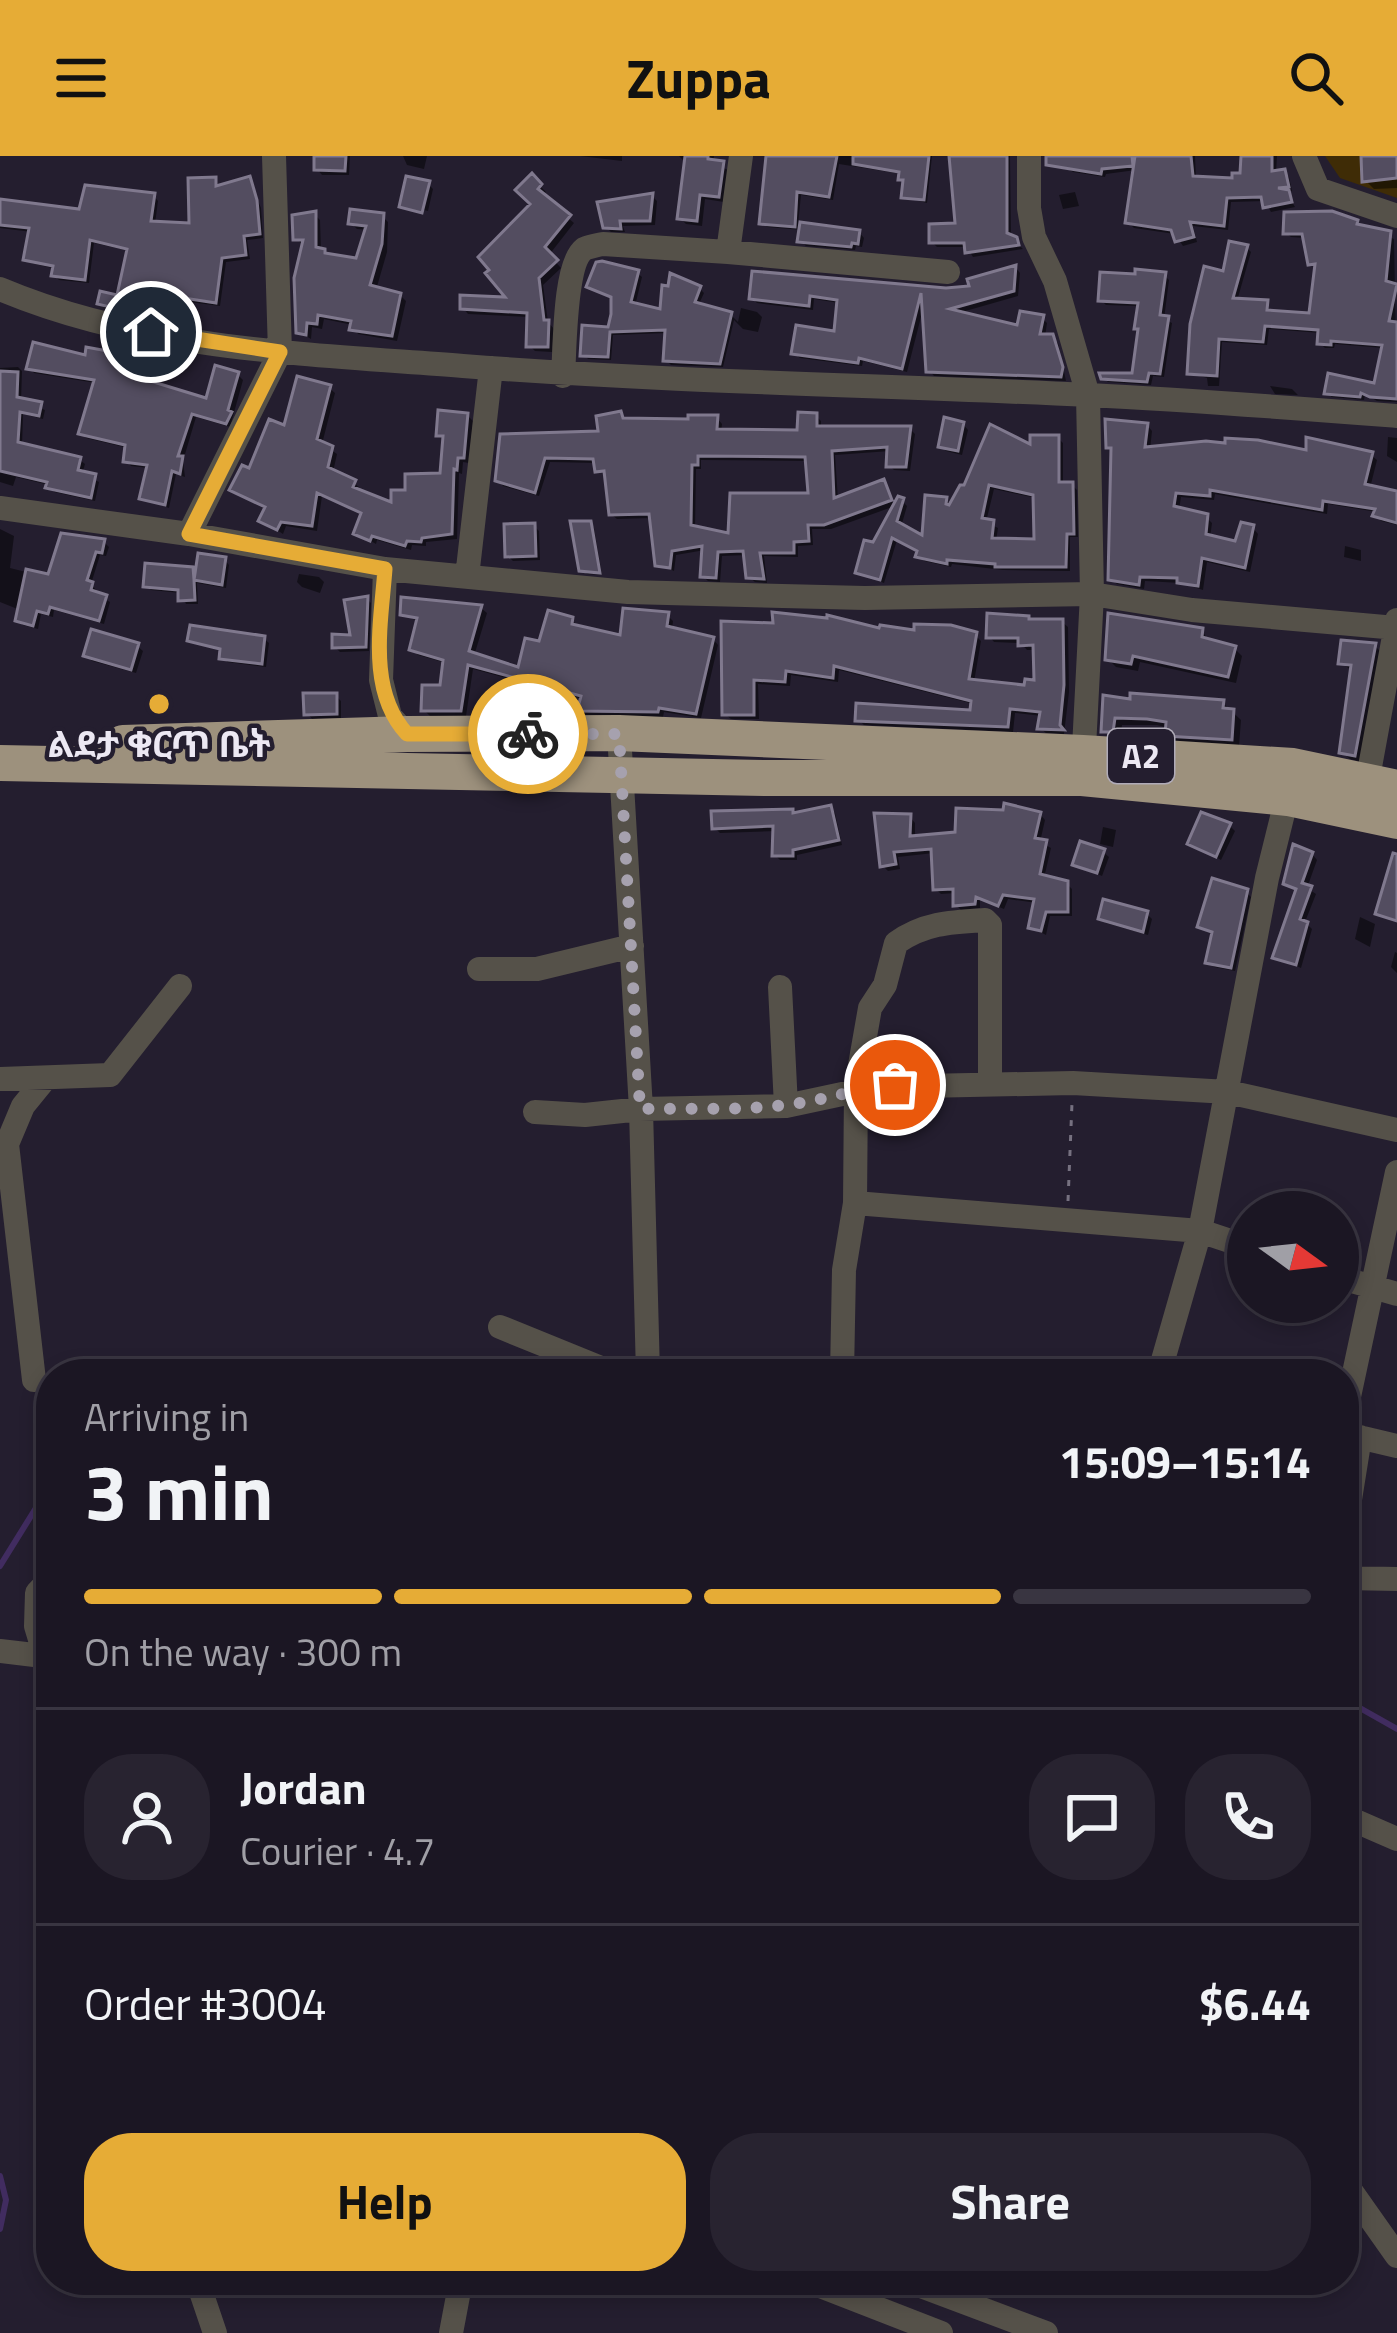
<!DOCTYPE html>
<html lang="en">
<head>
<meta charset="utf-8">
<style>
  :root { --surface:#1b1623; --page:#282330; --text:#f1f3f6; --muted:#a09fa6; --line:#393541; --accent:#e6ac36 }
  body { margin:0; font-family:"Titillium Web","Noto Sans Ethiopic",sans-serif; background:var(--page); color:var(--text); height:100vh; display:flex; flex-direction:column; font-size:45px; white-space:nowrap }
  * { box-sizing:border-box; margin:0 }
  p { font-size:39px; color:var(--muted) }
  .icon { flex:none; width:66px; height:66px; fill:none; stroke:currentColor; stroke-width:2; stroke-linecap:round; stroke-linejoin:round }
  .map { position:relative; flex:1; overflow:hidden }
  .panel { position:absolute; left:36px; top:1203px; width:1323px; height:936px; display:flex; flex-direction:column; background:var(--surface); border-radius:48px; box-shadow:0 6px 18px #0003,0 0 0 3px var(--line) }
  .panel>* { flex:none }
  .needle { width:78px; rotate:105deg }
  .buttons { position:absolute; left:1227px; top:1035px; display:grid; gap:24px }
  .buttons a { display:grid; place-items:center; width:132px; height:132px; border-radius:50%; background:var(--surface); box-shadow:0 6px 18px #0003,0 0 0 3px var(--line); font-size:60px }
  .pin { position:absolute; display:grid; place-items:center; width:102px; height:102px; color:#fff; margin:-51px; border:6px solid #fff; border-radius:50%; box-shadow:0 3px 12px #0007 }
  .courier { position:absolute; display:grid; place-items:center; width:120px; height:120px; margin:-60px; border:9px solid #e6ac36; border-radius:50%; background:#fff; color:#222; box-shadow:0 3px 15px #0007 }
  .summary em { font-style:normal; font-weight:700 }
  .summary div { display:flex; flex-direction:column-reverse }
  .summary { display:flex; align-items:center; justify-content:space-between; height:204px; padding:0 48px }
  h1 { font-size:78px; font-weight:700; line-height:90px }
  .bar { display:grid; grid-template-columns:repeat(4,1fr); gap:18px 12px; align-content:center; height:144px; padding:0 48px }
  .bar i { height:15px; border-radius:9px; background:var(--line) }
  .bar .active { background:var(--accent) }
  .bar p { grid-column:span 4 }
  .line { display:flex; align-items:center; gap:30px; padding:0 48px; border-top:3px solid var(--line) }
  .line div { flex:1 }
  .round { display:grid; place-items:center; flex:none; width:126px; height:126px; border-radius:48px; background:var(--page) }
  .action { display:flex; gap:24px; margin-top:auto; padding:24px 48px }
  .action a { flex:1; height:138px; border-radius:48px; background:var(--accent); color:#111; font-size:48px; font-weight:700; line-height:138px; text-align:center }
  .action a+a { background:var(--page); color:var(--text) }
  header { display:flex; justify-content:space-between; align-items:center; height:156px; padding:0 48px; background:var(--accent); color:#111; font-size:54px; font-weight:700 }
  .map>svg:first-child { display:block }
  .green { fill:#3f2c06 }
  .shadow { fill:#0007; fill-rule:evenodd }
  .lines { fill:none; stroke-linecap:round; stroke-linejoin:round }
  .stream { stroke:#412c60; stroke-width:6 }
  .building { fill:#534d60; stroke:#80798e; stroke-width:3; fill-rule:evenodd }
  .path { stroke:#767180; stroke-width:3; stroke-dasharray:6 9; stroke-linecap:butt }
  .minor { stroke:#555149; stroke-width:24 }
  .highway { stroke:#9d917d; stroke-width:36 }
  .done { stroke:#a6a1ae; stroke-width:12; stroke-dasharray:0 21.6 }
  .route { stroke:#e6ac36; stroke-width:15 }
  .poi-dot { fill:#e6ac36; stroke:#241e2f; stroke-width:4.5 }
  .labels { text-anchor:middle; stroke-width:9; stroke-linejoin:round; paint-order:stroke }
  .shield { fill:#241e2f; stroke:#b0abb8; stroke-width:3 }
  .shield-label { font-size:33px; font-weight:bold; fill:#ece8f3 }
  .poi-label { font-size:36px; font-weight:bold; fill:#ece8f3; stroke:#241e2f }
</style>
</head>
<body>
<header><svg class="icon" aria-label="menu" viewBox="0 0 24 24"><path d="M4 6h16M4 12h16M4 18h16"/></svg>Zuppa<svg class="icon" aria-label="search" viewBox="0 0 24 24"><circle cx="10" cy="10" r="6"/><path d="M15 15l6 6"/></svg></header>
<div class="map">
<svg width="1397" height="2177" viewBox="0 0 1397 2177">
  <rect width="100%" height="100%" fill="#241e2f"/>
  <path class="green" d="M1325 0H1397V42L1340 22Z"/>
  <path class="shadow" d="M317 0H350L349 19H322L317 13Z
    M403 0H427L424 13 407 9Z
    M580 0H622V5Z
    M679 0H714L713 7 728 14 724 46 705 43 702 70 686 68 680 62 685 6Z
    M769 0H932L927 47 904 41 902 18 839 8 833 44 801 39 798 69 859 76 864 82 862 91 856 90 855 94 806 90 801 85 802 74 767 71 762 67Z
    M952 0H1010L1011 82 1023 93 973 101 967 91H937L932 86 959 70Z
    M1048 0H1195L1196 23 1235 25 1243 20 1244 0H1277L1276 17 1284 16 1289 21 1292 35 1286 36 1295 51 1271 56 1265 45 1231 46 1228 74 1193 70 1197 86 1183 90 1175 78 1134 72 1128 66 1136 14 1106 18 1105 21 1073 16Z
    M1364 0 1397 3V32L1374 33 1365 24Z
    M532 22 546 36 542 40 574 67 549 99 561 112 543 129 548 166 554 173 552 196 535 195 529 189 530 161 468 158 463 152 512 145 534 48Z
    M249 23 261 52 263 82 247 84 250 103 226 106 220 150 182 145 180 150 144 142 140 160 105 152 100 147 119 143 130 95 94 87 89 127 59 124 54 119 56 113 31 107 26 103 32 76 0 72V48L81 57 154 40 158 45 155 68 192 71 214 24 219 29Z
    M428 28 433 33 428 55 404 49Z
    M1075 36 1079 50 1063 53 1059 39Z
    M652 40 657 45 655 69 623 70 625 76H611L605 70Z
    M315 59 320 64 321 95 329 101 358 106 368 74 357 73 351 67 382 60 388 66 387 96 376 134 400 139 406 145 397 185 358 178 353 169 324 163 322 173 312 171 311 183 299 176 302 88 296 82Z
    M1356 67 1394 83 1397 246 1377 245 1365 238 1364 244 1332 241 1327 237 1376 230 1384 192 1335 188 1334 192H1325L1320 187 1321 177 1269 173 1267 189 1222 186 1219 230H1208L1207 222 1190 217 1226 118 1247 92 1251 96 1237 145 1267 147 1271 157 1311 160 1315 112 1310 108 1305 82 1291 81 1286 77Z
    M1016 112 1020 117 1018 140 955 158 1020 172 1042 162 1047 167 1045 181 1058 187 1066 225 934 220 929 214 924 149 907 216 863 205 862 210 800 202 794 197 837 178 839 147 814 143 813 154 757 147 752 142 755 118 947 135 972 132Z
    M637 117 642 121 635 150 663 157 700 133 704 137 698 150 730 158 738 166 741 152 757 156 762 161 758 176 743 173 734 164 723 211 671 209 666 204 668 177 613 179 611 204 588 203 584 198 610 174 614 143 590 131Z
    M1164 119 1169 124 1164 163 1172 167 1164 221 1153 220 1151 229 1108 226 1103 221 1134 220 1140 150 1106 149 1101 144Z
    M87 203 126 204 131 209 128 222 208 246 238 219 243 224 230 271 196 261 183 305 185 321 176 318 169 352 142 342 149 312 131 310 127 305 128 292 86 282 82 278 96 227 34 217 30 212Z
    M18 211 22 215 21 245 45 254 43 263 23 258 22 290 80 304 85 308 82 318 99 326 95 345 54 336 49 329 16 321 13 330 0 326V212Z
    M1270 230 1292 233 1298 239 1275 238Z
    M329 232 335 237 322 288 337 298 333 316 354 327 360 332 358 336 394 351 409 337 442 320 445 285 439 279 467 259 473 265 469 307 463 306 462 318 459 317 457 383 426 386V390L412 389 411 394 377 384 376 388 357 377 364 359 322 340 317 375 286 370 283 378 262 364 267 353 233 334Z
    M620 258 626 265 717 262 722 268 721 276 800 277 816 260 821 265V273H910L915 278 910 315 894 314 889 309 890 295 835 299 838 344 883 327 895 350 831 373H812L813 389 798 390V401L764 400 767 427 755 426 749 421 747 399 722 400 720 426 708 425 703 420 705 394 676 399 674 415 658 408 652 362 617 363 611 358 608 319 598 315 597 307 550 306 539 340 503 330 498 324 503 281 602 278ZM701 304 809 305 811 340 731 381 695 373 696 313H701Z
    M963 268 968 274 962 299 946 295 941 290Z
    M1147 269 1152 275 1150 294 1371 299 1377 304 1370 332 1397 338V369L1381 365 1377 356 1328 348 1327 358 1215 338 1214 344 1181 341 1179 354 1206 361 1212 367 1210 382 1237 388 1253 372 1258 378 1250 416 1207 406 1203 434 1181 427 1145 425 1144 433 1117 428 1111 423 1113 296 1109 291Z
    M1388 281 1397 282V306L1387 300Z
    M1058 282 1063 287V329H1072L1077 334 1078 381H1070V415L1003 414 952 408 951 411 924 405 919 397 897 384 884 427 858 416 902 345 907 350 901 371 925 384 946 344 952 350 1033 293ZM994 333 1036 342 1037 386 996 385 998 372 986 366Z
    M590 368 594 372 602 419 587 418 582 413Z
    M534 370 539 375 540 404 513 405 508 400Z
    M0 373 14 380 10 412 50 422 104 386 109 391 106 400 100 399 91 428 96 434 95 438 110 446 104 468 54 454 53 461 41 458 38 473 23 469 18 464 20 454 0 446Z
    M1345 390 1361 394V405L1344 401Z
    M225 404 229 409 226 432 197 427 198 448H186L181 437 151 434 146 429 192 414 197 420Z
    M299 418 319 421 324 426 320 437 302 431 297 426Z
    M367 443 371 447 369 495 340 496 335 491 354 482Z
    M481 452 487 457 474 500 520 514 542 489 572 464 578 470 623 483 667 459 673 465 672 474 713 483 718 489 701 562 664 556 663 561 586 559 580 554 583 543 473 513 466 560H430L424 554 443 532 446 507 418 499 413 493 419 466 403 458Z
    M1032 466H1062L1068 471 1069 536 1064 578 1046 577 1040 572 1042 560 1015 557 1013 576 864 569 858 563 973 557 974 548 839 514 838 526 791 519 790 530 758 528 759 563H731L725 558 724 468 975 479 981 485 974 526 1027 532 1037 527 1036 494H1027L1021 487 994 486 989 480Z
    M1202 474 1209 486 1235 493 1242 500 1236 527 1140 506 1138 515 1116 511 1108 503Z
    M264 483 269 487 266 511 227 506 223 495 190 484Z
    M137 490 143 495 136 517 92 505 87 499Z
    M1375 490 1382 497 1362 606 1350 603 1342 596 1353 515 1341 507Z
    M336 540 341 545V562L312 563 307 557Z
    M1106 543 1223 547 1241 564 1239 590 1176 586 1168 578 1169 572 1157 569H1122L1120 583 1112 582 1104 574Z
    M830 652 835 657 842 689 797 699V704H780L775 699 776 675 720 677 715 672Z
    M1040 658 1045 664 1040 686 1051 692 1044 722 1066 727 1072 733V760H1050L1046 779 1031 771 1037 747 1008 743 1004 753 980 743V752L961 754 956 749V737L941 738 936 733 934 697 898 701 900 713 888 715 883 710 910 661 915 667V683L958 679Z
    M1230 670 1235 675 1221 704 1190 687Z
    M1103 671 1116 674 1113 691 1100 688Z
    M1103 696 1109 701 1102 720 1075 708Z
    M1312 698 1317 704 1307 732 1316 738 1305 766 1312 773 1301 812 1276 801 1298 735 1286 727Z
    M1246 736 1251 741 1235 815 1214 811 1209 806 1214 778 1200 770Z
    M1147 758 1152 763 1148 779 1106 767 1101 762Z
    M1360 761 1375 768 1370 791 1355 783Z
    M1395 796 1397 797V817L1391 811Z"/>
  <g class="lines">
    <path class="stream" d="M0 1410 44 1339 51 1337
      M1344 1548 1351 1547 1397 1573
      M0 2020 6 2044 0 2073"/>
  </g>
  <path class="building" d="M314 0H346L345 15 314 14Z
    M685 0H708V3L724 5 719 41 700 39 697 65 677 63Z
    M766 0H837L829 41 797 36 795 71 759 68Z
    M853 0H929L924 44 901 42 903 24H898L899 16 853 8Z
    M949 0H1007V77L1017 81 1019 89 965 97 964 87H929V68L955 67Z
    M1046 0H1132L1133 10 1102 13 1101 18 1046 9Z
    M1135 0H1191L1193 20 1232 22V17H1240L1241 0H1272V15L1285 13 1289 31 1278 32 1289 34 1292 46 1263 52 1261 41 1227 42 1224 70 1190 66 1194 81 1175 86 1171 74 1125 67Z
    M1361 0H1397V22L1362 26Z
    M532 17 542 28 538 33 571 59 545 91 558 104 539 122 544 164H549L548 191H526L527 157 460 153V139L505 141 485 117 489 114 478 101 530 48 515 34Z
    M250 20 257 44 260 78 244 80 246 99 222 102 216 147 177 141 176 147 140 139 136 157 97 148 100 135 117 139 127 93 90 84 85 124 51 120 53 110 23 104 29 72 0 69V43L79 53 85 29 155 37 151 65 189 67 188 22 216 21V30Z
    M406 20 430 25 422 57 399 51Z
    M653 37 650 65H620L621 73 603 72 597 46Z
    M350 53 384 57 382 88 370 129 401 137 392 180 349 174 351 165 318 159 317 168 307 167 306 179 296 177 294 122 303 84H293L292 59 316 55V91L325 93V97L356 102 366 70 348 68Z
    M1332 55 1358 64 1357 68 1391 75 1386 125 1397 128 1389 165 1397 166V243L1370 241 1361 237 1360 241 1324 238 1328 217 1374 227 1382 189 1331 185V189L1317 188 1318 174 1265 170 1263 186 1219 183 1217 220 1187 218 1190 168 1204 110 1223 115 1229 85 1248 89 1233 142 1268 144 1267 154 1309 157 1315 108 1308 109 1302 78H1283L1284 56Z
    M800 66 860 74 858 88 852 87 851 91 797 86Z
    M602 105 639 114 631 146 660 153 662 129 668 130 670 117 701 130 695 146 732 156 720 208 663 205 665 174 610 176 608 201 580 200 582 169 608 171 611 158V141L586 131 596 106Z
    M1016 109 1014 135 950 153 1017 169 1020 155 1044 159 1040 178H1053L1063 211 1061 221 926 216 921 137 902 213 859 202 858 207 791 198 796 169 834 175 837 144 810 140 809 150 749 143 752 115 946 132 969 130 967 123Z
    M1135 113 1166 116 1160 159 1169 160 1160 218 1149 217 1147 226 1101 223 1099 217H1132L1138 173H1134L1138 147 1098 145 1100 116 1135 118Z
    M33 186 85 199 86 191 113 196 128 201 124 217 206 242 215 209 239 216 228 254 232 256 226 268 192 258 178 300H183L180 318 172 315 165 349 139 343 147 309 123 306 125 289 78 278 94 224 26 213Z
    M0 215 18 216 17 241 42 246 39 260 20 256 18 286 81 301 78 314 96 318 91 342 45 332 47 326 0 315Z
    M297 220 331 229 317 283 333 290 328 311 356 324 353 331 391 346V334H405V318L440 317 443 280H436L438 254 468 257 464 302H458L457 314 454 313 452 378 422 382 421 386 407 385 405 390 372 380 370 385 353 378 361 357 317 337 312 370 281 366 277 374 258 365 265 351 229 334 242 309 249 312 269 263 284 269Z
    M621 255 623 262 688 263V259H718L717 273 797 274 798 256 817 257V270H911L906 311H886L887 291 832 295 834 342 884 323 892 344 824 369H808L809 385 794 386V397H760L764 423 746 422 743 395 718 396 716 422 700 421 702 390 672 395 670 412 655 410 649 358 609 359 604 315 595 316 593 303 545 302 535 337 495 325 500 278 598 275 596 260ZM698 300 805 301 808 337H730L728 377 691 369 692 309H698Z
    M944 261 964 266 958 295 938 291Z
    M1105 263 1148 267 1145 291 1206 285 1225 287V282L1258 284 1306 294V281L1373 296 1365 328 1397 335V367L1372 360 1375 353 1323 345 1322 354 1210 334V340L1176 337 1174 350 1208 358 1206 378 1235 385 1241 366 1254 369 1245 412 1202 402 1198 430 1177 427V422L1140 421 1139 429 1108 424 1111 292H1106Z
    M990 268 1030 288V279H1059V326H1073L1074 378H1067L1066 411H995V408L947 404V408L915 401 917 395 892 382 880 424 855 417 864 384 873 386 898 340 904 342 897 365 922 379 925 339 947 341 946 348 949 349 960 329H964ZM989 329 1033 339 1034 383 992 382 994 364 982 362Z
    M570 365H591L600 417 579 415Z
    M535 367 536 400 505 401 504 368Z
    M61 377 105 383 102 397 96 396 87 424 93 426 91 434 107 439 99 465 50 451 48 458 37 455 33 470 15 465 26 413 48 418Z
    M198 397 226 401 222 429 194 424 195 444 178 445V434L143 431 145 407 193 411 194 424Z
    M368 440 366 491 332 492V478L350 479 344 444Z
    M401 441 482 449 469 495 518 511 525 482 539 485 548 454 573 461 572 468 620 479 623 452 669 456 667 470 714 481 696 558 659 552 658 556 577 555 581 540 468 509 461 555H421L422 529H440L443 504 409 494 417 462 400 459Z
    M772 456 827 462V459L879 472 880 469 914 474V468L951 469 977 476 969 523 1024 529 1025 523 1034 524 1033 489 1018 490V482H986L987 457 1029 460V463H1063L1064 529 1060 569 1064 574 1037 573 1040 556 1010 553 1008 571 855 565 856 547 970 554 971 545 834 510 833 522 786 515 785 526 754 524V559H722L721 465 773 467Z
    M1108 457 1203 472 1202 481 1236 490 1228 521 1133 500 1131 508 1105 504Z
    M190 469 265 480 262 508 219 503 220 493 187 485Z
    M91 473 139 487 131 514 83 500Z
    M1341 484 1376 487 1355 600 1339 597 1351 509 1338 508Z
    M303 537H337V558L304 559Z
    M1130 537 1224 544 1223 552 1234 553 1232 584 1165 580 1166 566 1147 563 1115 562 1113 576H1101L1103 539 1130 543Z
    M1004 647 1041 656 1035 682 1047 684 1040 718 1068 725V756H1046L1041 775 1028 772 1034 743 1003 739 998 750 976 741 975 748 953 750V733L933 734 931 693 894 696 896 708 880 711 874 657 911 658 910 680 955 676 956 652 1003 654Z
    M831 649 839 684 793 694V700H772L773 670 712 673 711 655 793 653V657Z
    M1201 656 1231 667 1216 701 1187 688Z
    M1080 685 1105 693 1097 717 1072 709Z
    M1293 688 1313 696 1302 727 1312 730 1300 763 1308 766 1296 809 1272 802 1296 733 1283 728Z
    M1393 697 1397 698V765L1375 758Z
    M1212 722 1248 733 1231 812 1205 807 1212 776 1197 771Z
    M1103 743 1148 755 1143 776 1098 763Z"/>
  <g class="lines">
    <path class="path" d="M1068 1045 1072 947"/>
    <path class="minor" d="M1029 0V52L1034 81 1055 125 1088 239 1092 438 1083 611
      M1304 0 1318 33 1397 60
      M728 96 948 116
      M0 133C144 194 309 198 463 210 672 226 880 229 1089 239 1192 244 1294 252 1397 260
      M563 220C565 194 564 108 584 93 586 92 600 88 603 88L728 96 741 0
      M0 352 189 378 385 413 628 436 865 442 1092 438 1192 454 1397 472
      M189 378 280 196 274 0
      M385 413 381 524 390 560 410 582
      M467 421 491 212
      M619 577 641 953 648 1218
      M1365 638 1397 464
      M479 813H537L632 790
      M780 831 786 950
      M0 923 110 919 180 830
      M535 956 585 959 641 953 786 950 875 931 1073 927 1228 936 1397 974
      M855 1047 1200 1075 1248 1091
      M1338 1121 1397 1138
      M500 1171 616 1218
      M842 1218 844 1114 855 1047 856 932 870 852 885 829 896 787C924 767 951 766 985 764L990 769V926
      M1159 1218 1200 1075 1267 722 1290 629
      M34 1224 7 988 23 950 45 923
      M1344 1264 1397 1016
      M1346 1278 1397 1290
      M1344 1422 1397 1423
      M1346 1422 1347 1362 1360 1281
      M0 1495 51 1501
      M45 1500 36 1470 37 1437 51 1422
      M1344 1660 1397 1683
      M1344 2025 1397 2100
      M197 2124 215 2177
      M805 2124 941 2177
      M905 2124 1046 2177
      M451 2177 461 2124"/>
    <path class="highway" d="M123 587 407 578 619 577 1083 597 1293 610 1397 632
      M0 607 764 622H1082L1288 642 1397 665"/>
  </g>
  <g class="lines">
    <path class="done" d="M528 578H619L640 953C690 952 743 955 793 948 828 943 859 932 895 929"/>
    <path class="route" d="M151 176 280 196 189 378 385 413C381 467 367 535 407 578H528"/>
  </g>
  <circle class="poi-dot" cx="159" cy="548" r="12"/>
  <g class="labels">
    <rect class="shield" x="1108" y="573" width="66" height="54" rx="9"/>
    <g class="shield-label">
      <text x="1141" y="612">A2</text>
    </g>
    <g class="poi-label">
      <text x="159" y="601">ልደታ ቁርጥ ቤት</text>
    </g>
  </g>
</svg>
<div class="buttons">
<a><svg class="needle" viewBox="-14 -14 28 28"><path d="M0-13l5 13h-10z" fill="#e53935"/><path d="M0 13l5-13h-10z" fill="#a09fa6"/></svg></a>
</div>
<div class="pin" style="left:895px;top:929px;background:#ea580c"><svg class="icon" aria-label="bag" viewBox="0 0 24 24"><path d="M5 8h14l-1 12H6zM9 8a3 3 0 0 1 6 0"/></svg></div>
<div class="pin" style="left:151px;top:176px;background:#1f2937"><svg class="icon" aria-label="home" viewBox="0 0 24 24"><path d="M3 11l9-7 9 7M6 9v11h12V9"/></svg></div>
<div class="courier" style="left:528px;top:578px"><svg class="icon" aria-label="bike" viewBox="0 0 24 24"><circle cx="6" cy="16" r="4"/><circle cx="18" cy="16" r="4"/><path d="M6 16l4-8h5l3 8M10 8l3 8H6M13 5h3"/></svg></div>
<section class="panel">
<div class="summary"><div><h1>3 min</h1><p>Arriving in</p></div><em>15:09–15:14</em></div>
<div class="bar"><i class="active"></i><i class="active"></i><i class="active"></i><i></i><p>On the way · 300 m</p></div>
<div class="line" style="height:216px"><a class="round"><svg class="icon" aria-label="person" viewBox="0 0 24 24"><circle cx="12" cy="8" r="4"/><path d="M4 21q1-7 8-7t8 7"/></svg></a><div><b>Jordan</b><p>Courier · 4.7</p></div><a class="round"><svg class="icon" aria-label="chat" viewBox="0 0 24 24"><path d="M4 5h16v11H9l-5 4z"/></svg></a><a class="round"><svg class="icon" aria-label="phone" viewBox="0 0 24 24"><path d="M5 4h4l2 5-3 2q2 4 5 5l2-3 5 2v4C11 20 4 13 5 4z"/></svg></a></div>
<div class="line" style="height:156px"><div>Order #3004</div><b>$6.44</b></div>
<div class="action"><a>Help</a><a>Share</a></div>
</section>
</div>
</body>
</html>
